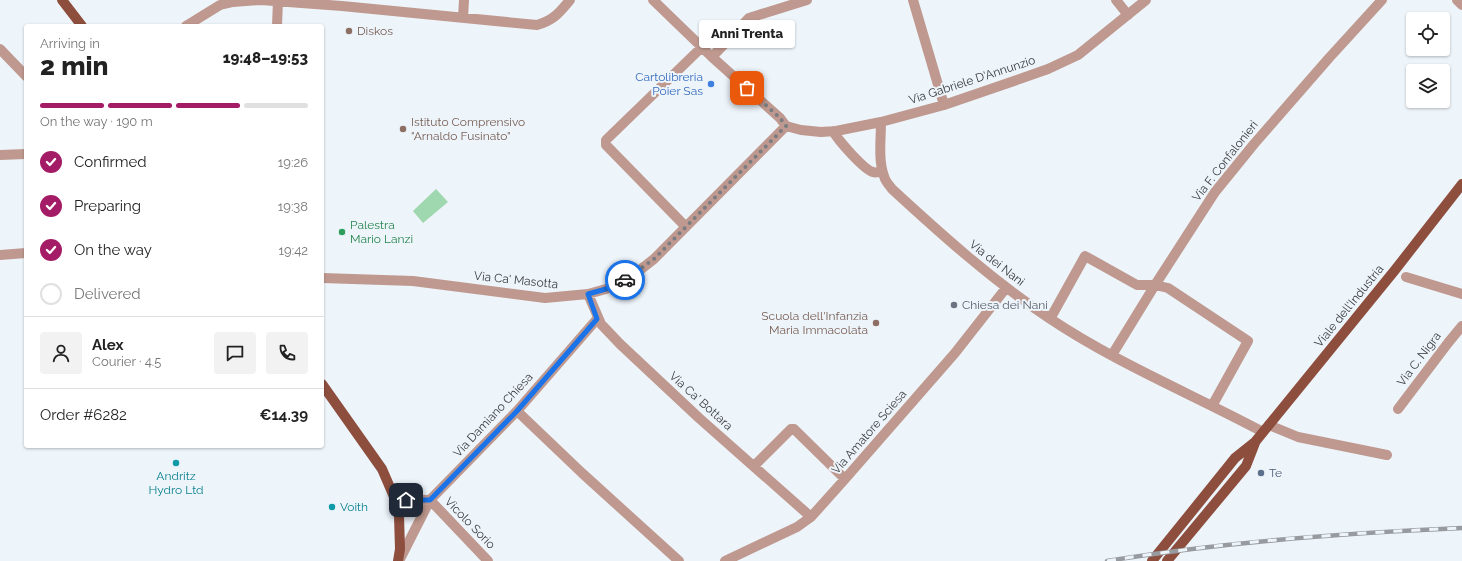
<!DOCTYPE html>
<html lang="en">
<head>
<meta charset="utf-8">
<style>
  :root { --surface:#fff; --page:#f2f2f2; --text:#222; --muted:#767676; --line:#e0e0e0; --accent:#a41c66 }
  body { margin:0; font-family:Raleway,sans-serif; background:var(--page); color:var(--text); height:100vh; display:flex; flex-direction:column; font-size:15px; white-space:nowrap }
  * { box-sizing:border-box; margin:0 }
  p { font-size:13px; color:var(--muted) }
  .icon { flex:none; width:22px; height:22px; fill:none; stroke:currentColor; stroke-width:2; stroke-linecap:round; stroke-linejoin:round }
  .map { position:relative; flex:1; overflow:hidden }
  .details { position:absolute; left:24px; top:24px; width:300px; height:424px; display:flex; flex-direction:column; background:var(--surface); border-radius:4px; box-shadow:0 1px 3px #0004 }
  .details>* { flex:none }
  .tools { position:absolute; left:1406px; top:12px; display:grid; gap:8px }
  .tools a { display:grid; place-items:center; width:44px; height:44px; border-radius:4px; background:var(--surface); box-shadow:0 1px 3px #0004; font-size:20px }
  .pin { position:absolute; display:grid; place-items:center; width:34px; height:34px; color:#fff; margin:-17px; border-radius:8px; box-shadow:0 2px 6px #0006 }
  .courier { position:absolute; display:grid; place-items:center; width:40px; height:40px; margin:-20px; border:3px solid #1a73e8; border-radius:50%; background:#fff; color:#222; box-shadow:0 1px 5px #0007 }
  .bubble { position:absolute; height:28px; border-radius:4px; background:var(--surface); box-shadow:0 1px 3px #0004; font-size:13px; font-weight:800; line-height:28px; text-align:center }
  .summary em { font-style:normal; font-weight:800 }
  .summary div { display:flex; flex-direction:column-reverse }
  .summary { display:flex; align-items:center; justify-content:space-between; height:68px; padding:0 16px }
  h1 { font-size:26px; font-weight:800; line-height:30px }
  .bar { display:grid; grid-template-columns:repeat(4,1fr); gap:6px 4px; align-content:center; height:48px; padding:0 16px }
  .bar i { height:5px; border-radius:3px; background:var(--line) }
  .bar .current { background:var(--accent) }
  .bar p { grid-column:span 4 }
  .line { display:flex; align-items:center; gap:10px; padding:0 16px; border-top:1px solid var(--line) }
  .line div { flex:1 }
  .round { display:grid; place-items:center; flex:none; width:42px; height:42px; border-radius:4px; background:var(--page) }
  ol { padding:0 16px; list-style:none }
  li { display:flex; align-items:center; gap:12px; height:44px }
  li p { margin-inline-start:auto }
  li .icon { padding:4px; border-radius:50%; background:var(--accent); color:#fff; stroke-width:4 }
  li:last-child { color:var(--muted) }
  li i { width:22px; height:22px; border:2px solid var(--line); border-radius:50% }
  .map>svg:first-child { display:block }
  .green { fill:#9fd7af }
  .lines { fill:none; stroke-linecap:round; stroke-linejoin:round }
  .minor { stroke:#bf998f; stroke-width:10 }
  .major { stroke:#8d4e3d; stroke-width:10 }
  .rail-casing { stroke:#979ba0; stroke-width:4.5 }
  .rail { stroke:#edf4fa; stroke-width:3; stroke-dasharray:9; stroke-linecap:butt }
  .done { stroke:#797d81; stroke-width:4; stroke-dasharray:0 7.2 }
  .route { stroke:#1a73e8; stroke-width:5 }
  .education-dot { fill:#8d6e63; stroke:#edf4fa; stroke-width:1.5 }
  .shop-dot { fill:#3f7fe0; stroke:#edf4fa; stroke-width:1.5 }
  .leisure-dot { fill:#2e9e5b; stroke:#edf4fa; stroke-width:1.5 }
  .worship-dot { fill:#6b7280; stroke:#edf4fa; stroke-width:1.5 }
  .culture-dot { fill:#0f9aa8; stroke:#edf4fa; stroke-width:1.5 }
  .service-dot { fill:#5c6f8a; stroke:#edf4fa; stroke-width:1.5 }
  .labels { text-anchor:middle; stroke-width:4; stroke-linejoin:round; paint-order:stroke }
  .education-label { font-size:12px; fill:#785e54; stroke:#edf4fa; text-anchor:start }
  .shop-label { font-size:12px; fill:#366cbe; stroke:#edf4fa; text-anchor:end }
  .street-label { font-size:12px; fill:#3b3d40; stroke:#edf4fa }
  .leisure-label { font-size:12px; fill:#27864d; stroke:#edf4fa; text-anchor:start }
  .worship-label { font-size:12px; fill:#5b616d; stroke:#edf4fa; text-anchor:start }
  .service-label { font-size:12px; fill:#4e5e75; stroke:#edf4fa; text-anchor:start }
  .culture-label { font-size:12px; fill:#0d838f; stroke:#edf4fa }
</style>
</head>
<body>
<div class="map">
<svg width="1462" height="561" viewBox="0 0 1462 561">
  <rect width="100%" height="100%" fill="#edf4fa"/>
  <path class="green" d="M436 189 448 202 423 223 413 211Z"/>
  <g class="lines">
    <path class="minor" d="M653 0 712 57 780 118 786 126
      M913 0 944 105
      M1116 0 1128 15
      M1457 0 1462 5
      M463 18 464 0
      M186 26 220 5 233 2 261 0 342 6 537 25C554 20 559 13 570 0
      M277 26 278 0
      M0 49 26 76
      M712 57 749 18 807 0
      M881 122C881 139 878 160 884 176 885 181 889 185 892 189 942 235 992 280 1049 318 1116 363 1192 394 1263 432
      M786 126 801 130 821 132 836 131 881 122 944 105 1014 81 1048 69 1078 55 1146 0
      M833 131C838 140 864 170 873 172 876 173 879 172 882 170
      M0 155 26 154
      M686 227 606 145V140L702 47
      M0 255 26 253
      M1406 277 1462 294
      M322 278 413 281 545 298 588 294 606 289 627 280 654 259 786 126
      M588 294 601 324 620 344 699 418 811 517
      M1050 319 1085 256 1137 285H1155L1168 288 1248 341 1212 406
      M1112 355 1155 285 1215 192 1254 144 1329 58 1382 0
      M1398 409 1448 343 1462 326
      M517 411 582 473 679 561
      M1269 425 1298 437 1387 455
      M754 466 791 429H794L845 479
      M395 499 430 500 517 411 597 319
      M399 561 430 500 488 561
      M725 561 797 527 811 517 845 479 955 353 1006 288"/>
    <path class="major" d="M62 0 82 26
      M322 384 382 469 395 499 399 516 400 549 398 561
      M1152 561 1235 458 1255 442 1395 270 1462 184
      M1167 561 1246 466 1255 443"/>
    <defs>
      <path id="rail" d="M1107 561C1224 542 1343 533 1462 528"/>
    </defs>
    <use href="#rail" class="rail-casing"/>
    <use href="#rail" class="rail"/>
  </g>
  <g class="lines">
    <path class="done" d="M625 280 654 259 786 126 780 118 747 88"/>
    <path class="route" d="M406 500H430L517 411 597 319 588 294 606 289 625 280"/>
  </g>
  <g class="education-dot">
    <circle cx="349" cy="31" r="4"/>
    <circle cx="403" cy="129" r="4"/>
    <circle cx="876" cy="323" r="4"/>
  </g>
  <circle class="shop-dot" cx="711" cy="84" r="4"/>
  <circle class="leisure-dot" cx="342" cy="232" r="4"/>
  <circle class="worship-dot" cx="954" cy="305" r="4"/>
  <g class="culture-dot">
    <circle cx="176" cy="463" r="4"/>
    <circle cx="332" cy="507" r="4"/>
  </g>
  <circle class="service-dot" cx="1261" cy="473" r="4"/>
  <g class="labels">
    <g class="education-label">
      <text x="357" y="35">Diskos</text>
      <text x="411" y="126">Istituto Comprensivo<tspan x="411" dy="14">"Arnaldo Fusinato"</tspan></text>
      <text x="868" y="320" text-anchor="end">Scuola dell'Infanzia<tspan x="868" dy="14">Maria Immacolata</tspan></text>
    </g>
    <g class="shop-label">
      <text x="703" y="81">Cartolibreria<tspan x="703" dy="14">Poier Sas</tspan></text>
    </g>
    <g class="street-label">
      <text transform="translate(972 80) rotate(-18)" y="4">Via Gabriele D'Annunzio</text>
      <text transform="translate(1225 161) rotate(-52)" y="4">Via F. Confalonieri</text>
      <text transform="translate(997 263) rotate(38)" y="4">Via dei Nani</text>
      <text transform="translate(516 280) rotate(6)" y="4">Via Ca' Masotta</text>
      <text transform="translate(1349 306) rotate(-51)" y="4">Viale dell'Industria</text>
      <text transform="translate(1419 359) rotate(-53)" y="4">Via C. Nigra</text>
      <text transform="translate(701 401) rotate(42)" y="4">Via Ca' Bottara</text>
      <text transform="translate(493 415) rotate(-47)" y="4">Via Damiano Chiesa</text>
      <text transform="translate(869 432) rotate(-49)" y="4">Via Amatore Sciesa</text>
      <text transform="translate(470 523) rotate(46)" y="4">Vicolo Sorio</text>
    </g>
    <g class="leisure-label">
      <text x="350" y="229">Palestra<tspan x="350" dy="14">Mario Lanzi</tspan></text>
    </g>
    <g class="worship-label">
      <text x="962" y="309">Chiesa dei Nani</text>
    </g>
    <g class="service-label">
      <text x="1269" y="477">Te</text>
    </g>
    <g class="culture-label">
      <text x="176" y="480">Andritz<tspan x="176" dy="14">Hydro Ltd</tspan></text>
      <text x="340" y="511" text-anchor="start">Voith</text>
    </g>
  </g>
</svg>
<div class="tools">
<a><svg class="icon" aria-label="locate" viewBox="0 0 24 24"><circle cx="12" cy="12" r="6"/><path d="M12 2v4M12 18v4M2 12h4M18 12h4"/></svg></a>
<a><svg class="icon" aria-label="layers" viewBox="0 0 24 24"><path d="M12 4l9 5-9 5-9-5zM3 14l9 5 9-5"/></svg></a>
</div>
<div class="pin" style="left:747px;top:88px;background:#ea580c"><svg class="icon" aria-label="bag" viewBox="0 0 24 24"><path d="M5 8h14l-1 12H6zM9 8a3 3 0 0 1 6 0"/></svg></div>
<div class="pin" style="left:406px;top:500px;background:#1f2937"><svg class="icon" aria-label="home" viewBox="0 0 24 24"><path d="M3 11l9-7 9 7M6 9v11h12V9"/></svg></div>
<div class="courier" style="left:625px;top:280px"><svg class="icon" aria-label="car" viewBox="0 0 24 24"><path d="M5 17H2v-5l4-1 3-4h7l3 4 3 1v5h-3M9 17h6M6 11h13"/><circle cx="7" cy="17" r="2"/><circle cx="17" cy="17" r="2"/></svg></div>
<div class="bubble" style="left:699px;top:20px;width:96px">Anni Trenta</div>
<section class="details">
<div class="summary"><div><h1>2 min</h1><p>Arriving in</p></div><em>19:48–19:53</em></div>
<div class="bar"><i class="current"></i><i class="current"></i><i class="current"></i><i></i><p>On the way · 190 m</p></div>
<ol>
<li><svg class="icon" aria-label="check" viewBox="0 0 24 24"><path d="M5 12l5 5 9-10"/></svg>Confirmed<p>19:26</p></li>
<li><svg class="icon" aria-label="check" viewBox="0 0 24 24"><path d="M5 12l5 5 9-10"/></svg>Preparing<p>19:38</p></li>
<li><svg class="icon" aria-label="check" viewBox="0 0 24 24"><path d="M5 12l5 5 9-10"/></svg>On the way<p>19:42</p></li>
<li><i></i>Delivered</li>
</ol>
<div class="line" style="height:72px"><a class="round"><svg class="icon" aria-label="person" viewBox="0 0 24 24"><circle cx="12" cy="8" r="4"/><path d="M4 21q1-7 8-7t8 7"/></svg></a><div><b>Alex</b><p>Courier · 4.5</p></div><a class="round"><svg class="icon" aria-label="chat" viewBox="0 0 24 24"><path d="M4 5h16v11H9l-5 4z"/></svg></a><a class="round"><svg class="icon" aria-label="phone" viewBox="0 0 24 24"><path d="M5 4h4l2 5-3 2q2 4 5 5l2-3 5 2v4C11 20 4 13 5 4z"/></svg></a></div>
<div class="line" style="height:52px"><div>Order #6282</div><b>€14.39</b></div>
</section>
</div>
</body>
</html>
